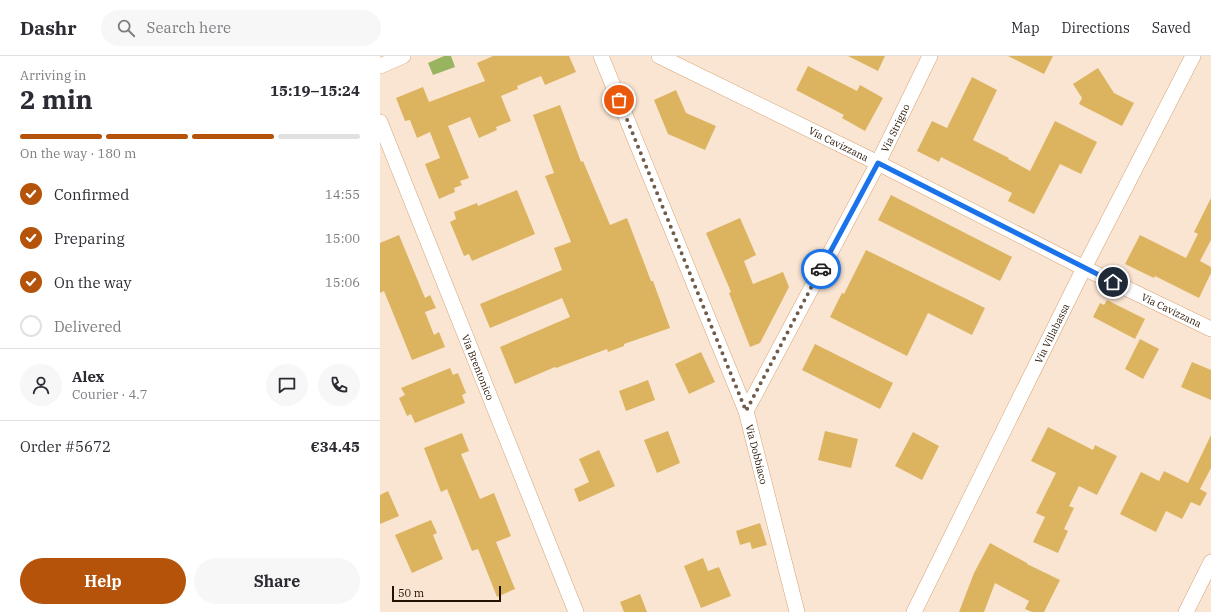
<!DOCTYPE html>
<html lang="en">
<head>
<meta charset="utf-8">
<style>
  :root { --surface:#fff; --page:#f7f7f7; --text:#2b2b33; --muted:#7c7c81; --line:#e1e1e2; --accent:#b45309 }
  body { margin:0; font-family:"IBM Plex Serif",serif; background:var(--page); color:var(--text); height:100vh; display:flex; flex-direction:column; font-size:15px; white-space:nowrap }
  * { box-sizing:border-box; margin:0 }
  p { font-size:13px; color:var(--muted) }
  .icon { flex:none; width:22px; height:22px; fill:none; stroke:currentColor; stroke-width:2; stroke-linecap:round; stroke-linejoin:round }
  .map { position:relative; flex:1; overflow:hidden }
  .sheet { display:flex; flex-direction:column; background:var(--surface); width:380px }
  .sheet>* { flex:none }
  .scale { position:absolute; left:12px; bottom:10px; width:109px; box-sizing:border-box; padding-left:4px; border:2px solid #241202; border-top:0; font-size:11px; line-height:14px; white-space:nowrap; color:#241202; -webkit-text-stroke:3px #fae5d2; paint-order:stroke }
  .pin { position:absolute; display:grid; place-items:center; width:34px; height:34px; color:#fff; margin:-17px; border:2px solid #fff; border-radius:50%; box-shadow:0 1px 4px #0007 }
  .courier { position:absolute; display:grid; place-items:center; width:40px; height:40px; margin:-20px; border:3px solid #1a73e8; border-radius:50%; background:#fff; color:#222; box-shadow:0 1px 5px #0007 }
  .headline em { font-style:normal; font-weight:700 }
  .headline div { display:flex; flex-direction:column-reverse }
  .headline { display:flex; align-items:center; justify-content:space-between; height:68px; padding:0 20px }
  h1 { font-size:26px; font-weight:700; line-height:30px }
  .bar { display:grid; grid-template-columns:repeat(4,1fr); gap:6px 4px; align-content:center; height:48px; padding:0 20px }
  .bar i { height:5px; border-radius:3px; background:var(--line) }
  .bar .on { background:var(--accent) }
  .bar p { grid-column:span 4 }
  .line { display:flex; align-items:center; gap:10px; padding:0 20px; border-top:1px solid var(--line) }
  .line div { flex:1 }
  .round { display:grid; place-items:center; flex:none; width:42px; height:42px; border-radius:21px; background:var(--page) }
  ol { padding:0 20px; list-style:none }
  li { display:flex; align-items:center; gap:12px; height:44px }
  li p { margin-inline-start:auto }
  li .icon { padding:4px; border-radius:50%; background:var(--accent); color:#fff; stroke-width:4 }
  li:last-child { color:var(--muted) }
  li i { width:22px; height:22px; border:2px solid var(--line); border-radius:50% }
  .cta { display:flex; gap:8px; margin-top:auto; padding:8px 20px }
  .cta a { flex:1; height:46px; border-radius:24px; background:var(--accent); color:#fff; font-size:16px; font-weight:700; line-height:46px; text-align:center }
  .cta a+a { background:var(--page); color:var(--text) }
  header { display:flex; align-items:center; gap:24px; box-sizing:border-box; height:56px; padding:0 20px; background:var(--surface); border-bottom:1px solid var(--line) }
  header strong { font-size:19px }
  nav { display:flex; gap:22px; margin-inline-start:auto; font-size:14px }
  .search { width:280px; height:36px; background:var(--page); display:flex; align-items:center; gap:10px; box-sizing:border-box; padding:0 14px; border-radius:22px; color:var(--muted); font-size:15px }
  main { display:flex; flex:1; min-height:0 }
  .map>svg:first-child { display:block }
  .water { fill:#99b461 }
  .building { fill:#dcb460 }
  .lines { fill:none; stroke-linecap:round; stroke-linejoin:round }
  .minor-casing { stroke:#d5a375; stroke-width:16 }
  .minor { stroke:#fff; stroke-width:15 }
  .done { stroke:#6f5c4b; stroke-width:4; stroke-dasharray:0 7.2 }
  .route { stroke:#1a73e8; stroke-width:5 }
  .labels { text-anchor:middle; stroke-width:3; stroke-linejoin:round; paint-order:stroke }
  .street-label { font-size:10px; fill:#241202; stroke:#fae5d2 }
</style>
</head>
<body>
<header>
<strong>Dashr</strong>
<div class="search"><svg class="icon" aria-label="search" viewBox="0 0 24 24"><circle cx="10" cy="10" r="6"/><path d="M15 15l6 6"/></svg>Search here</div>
<nav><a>Map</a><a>Directions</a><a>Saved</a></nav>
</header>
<main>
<section class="sheet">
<div class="headline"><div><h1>2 min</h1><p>Arriving in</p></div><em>15:19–15:24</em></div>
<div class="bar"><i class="on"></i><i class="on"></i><i class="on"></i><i></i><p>On the way · 180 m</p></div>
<ol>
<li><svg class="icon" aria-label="check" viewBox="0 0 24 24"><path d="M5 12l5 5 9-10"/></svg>Confirmed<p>14:55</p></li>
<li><svg class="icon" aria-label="check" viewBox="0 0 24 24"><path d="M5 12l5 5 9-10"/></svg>Preparing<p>15:00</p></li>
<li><svg class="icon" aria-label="check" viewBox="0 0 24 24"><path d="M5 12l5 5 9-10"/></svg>On the way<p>15:06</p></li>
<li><i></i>Delivered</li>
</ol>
<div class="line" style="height:72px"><a class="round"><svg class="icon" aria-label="person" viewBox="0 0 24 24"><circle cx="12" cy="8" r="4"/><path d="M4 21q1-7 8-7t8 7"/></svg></a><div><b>Alex</b><p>Courier · 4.7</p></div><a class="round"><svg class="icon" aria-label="chat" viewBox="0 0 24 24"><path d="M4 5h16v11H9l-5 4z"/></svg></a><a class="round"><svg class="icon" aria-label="phone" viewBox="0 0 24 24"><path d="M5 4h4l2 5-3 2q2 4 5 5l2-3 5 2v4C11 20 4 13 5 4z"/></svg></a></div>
<div class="line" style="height:52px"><div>Order #5672</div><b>€34.45</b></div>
<div class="cta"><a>Help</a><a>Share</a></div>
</section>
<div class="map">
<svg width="831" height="556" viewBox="0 0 831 556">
  <rect width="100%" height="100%" fill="#fae5d2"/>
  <path class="water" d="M64 0H71L75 11 53 19 48 7Z"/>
  <path class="building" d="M113 0H189L196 16 165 29 161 20 137 30 138 33 121 40 131 65 116 71 117 74 99 82 90 61 68 70 89 122 80 125 82 129 74 132 75 136 59 143 45 108 60 102 50 76 37 82 30 64 25 65 16 42 43 31 49 46 105 25 97 7Z
    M468 0H505L498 15Z
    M628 0H673L664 18Z
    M428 10 477 35 480 29 503 42 485 75 462 62 464 59 416 34Z
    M718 12 734 37 754 47 742 70 699 48 702 42 693 28Z
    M592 21 617 34 593 84 629 102 628 103 650 115 675 65 717 86 701 118 680 108 654 158 628 145 632 137 561 101 559 106 537 95 552 65 567 72Z
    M296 34 306 57 336 70 325 94 288 78 274 44Z
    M180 49 201 106 203 105 230 169 247 162 271 225H273L290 272 244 288V290L228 296 227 293 176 312 175 311 135 328 120 291 190 261 182 242 110 272 100 248 182 214 174 192 191 186 165 120 174 117 153 59Z
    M137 134 155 178 92 205 89 198 84 200 70 166 76 163 74 156 97 147 98 150Z
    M511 139 632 201 620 225 498 164Z
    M831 142V184L820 205 831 211V217L819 242 775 220 774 222 745 208 760 179 806 202 818 178 814 176Z
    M360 162 376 199 364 205 373 228 403 216 409 231 380 287 370 291 349 237 351 236 326 177Z
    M19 179 45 242 50 239 56 252 45 256 54 279 59 276 65 291 32 304 4 235 0 237V187Z
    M486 194 605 252 592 279 548 257 527 300 450 261 462 237 464 238Z
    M727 244 765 263 755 283 713 261 720 247 724 249Z
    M760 283 779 293 763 323 745 313Z
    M435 288 513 327 500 353 422 314Z
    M321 296 335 326 309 338 295 308Z
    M812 306 831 314V344L801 331Z
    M70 312 73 319 78 317 86 337 82 339 85 347 35 367 31 358 27 360 19 342 25 339 21 332Z
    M268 324 275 344 246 355 239 335Z
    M668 371 713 394 715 389 737 400 717 439 699 430 689 450 694 452 684 473 688 475 678 497 653 486 665 461 656 457 676 417 651 405Z
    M288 375 300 407 277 417 264 384Z
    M445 375 478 383 471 412 438 404Z
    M533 376 559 390 542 424 515 410Z
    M82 377 89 395 81 398 100 443 114 437 131 480 116 486 135 533 117 541 98 493 92 495 67 433 61 436 44 392Z
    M831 379V412L820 433 827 437 820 450 811 446 802 463 786 455 776 476 740 458 761 416 779 425 784 415 808 427Z
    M219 394 235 430 199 446 194 433 209 426 199 403Z
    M8 435 19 460 0 468V439Z
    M51 464 57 477 53 479 63 503 32 517 15 479Z
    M380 467 387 489 372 493 370 486 360 489 356 475Z
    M610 487 647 507V508L680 524 664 556H652L645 553 649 545 615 527 604 556H579L594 517Z
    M323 502 328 515 339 511 351 540 321 552 304 510Z
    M260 538 267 556H244L240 546Z"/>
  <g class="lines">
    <defs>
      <g id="minor">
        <path id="s1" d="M221 0 366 355 417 556"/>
        <path id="s2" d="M279 0 498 107 704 212 831 273"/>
        <path d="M0 10 23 0"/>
        <path id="s3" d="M0 66 196 556"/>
        <path id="s4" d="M366 355 498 107 550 0"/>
        <path id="s5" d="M534 556 704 212 813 0"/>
        <path d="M806 556 831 506"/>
      </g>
    </defs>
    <use href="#minor" class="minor-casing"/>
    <use href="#minor" class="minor"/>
  </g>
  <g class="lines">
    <path class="done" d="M239 44 366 355 441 213"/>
    <path class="route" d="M441 213 498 107 733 226"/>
  </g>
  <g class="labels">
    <g class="street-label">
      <text dy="4" stroke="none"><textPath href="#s4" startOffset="320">Via Strigno</textPath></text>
      <text dy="4" stroke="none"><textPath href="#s2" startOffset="200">Via Cavizzana</textPath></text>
      <text dy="4" stroke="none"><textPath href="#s2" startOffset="572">Via Cavizzana</textPath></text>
      <text dy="4" stroke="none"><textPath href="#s5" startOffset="311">Via Villabassa</textPath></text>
      <text dy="4" stroke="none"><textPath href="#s3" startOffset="264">Via Brentonico</textPath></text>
      <text dy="4" stroke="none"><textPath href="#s1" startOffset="428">Via Dobbiaco</textPath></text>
    </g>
  </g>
</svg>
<div class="scale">50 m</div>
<div class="pin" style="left:239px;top:44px;background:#ea580c"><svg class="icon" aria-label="bag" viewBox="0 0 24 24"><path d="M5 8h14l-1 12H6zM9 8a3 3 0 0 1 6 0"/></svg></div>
<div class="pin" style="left:733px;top:226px;background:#1f2937"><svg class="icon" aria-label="home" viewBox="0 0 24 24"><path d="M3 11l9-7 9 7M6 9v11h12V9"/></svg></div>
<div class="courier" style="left:441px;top:213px"><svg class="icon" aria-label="car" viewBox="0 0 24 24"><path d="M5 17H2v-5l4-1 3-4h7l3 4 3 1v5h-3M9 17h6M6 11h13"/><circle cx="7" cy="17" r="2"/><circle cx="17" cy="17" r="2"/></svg></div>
</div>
</main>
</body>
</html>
